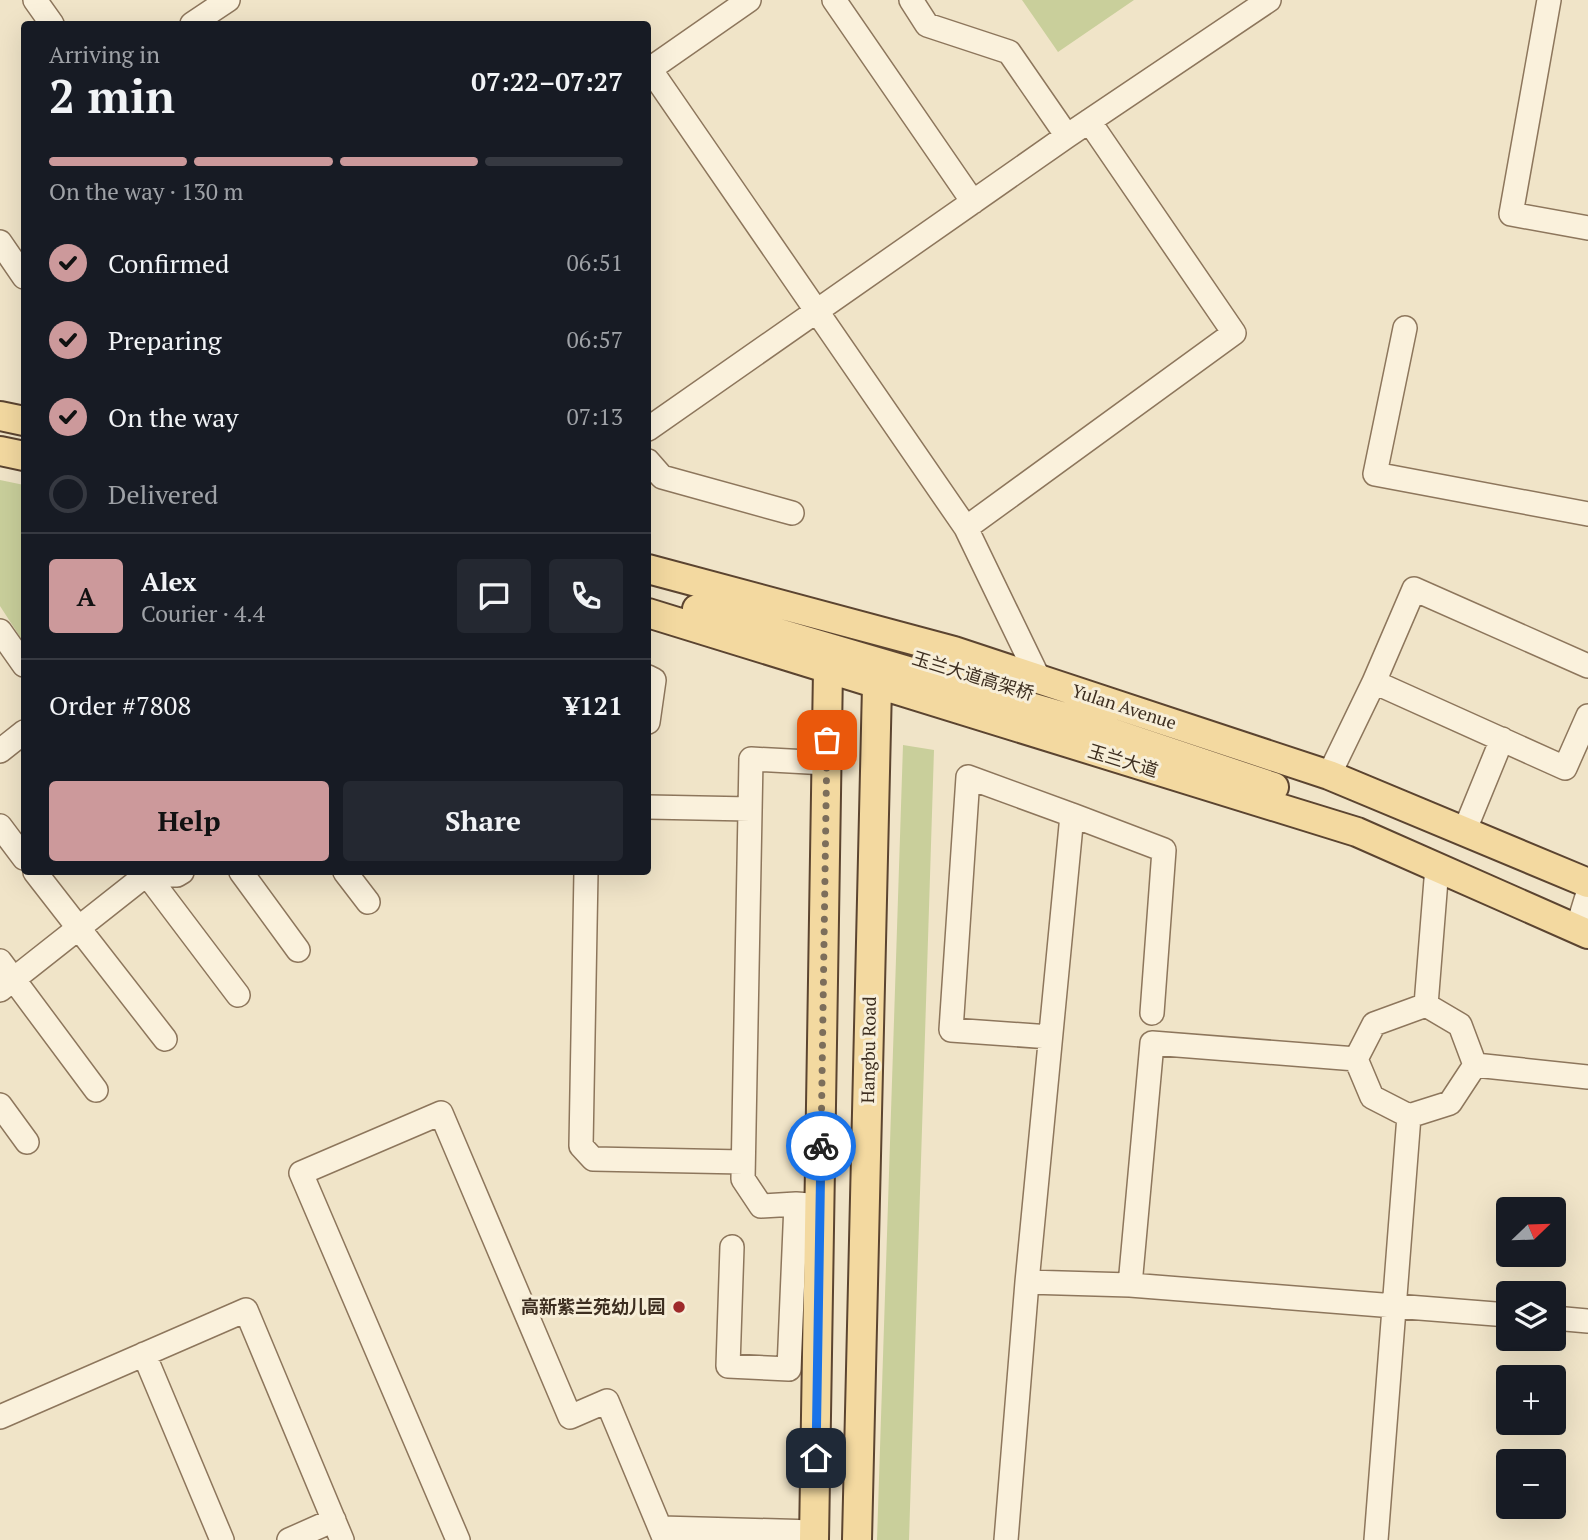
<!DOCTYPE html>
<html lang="en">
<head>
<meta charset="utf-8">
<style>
  :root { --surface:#171b24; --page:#242831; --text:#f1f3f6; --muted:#9ea1a6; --line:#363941; --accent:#cc999b }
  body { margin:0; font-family:"PT Serif","Noto Sans SC",serif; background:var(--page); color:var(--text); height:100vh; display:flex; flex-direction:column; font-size:26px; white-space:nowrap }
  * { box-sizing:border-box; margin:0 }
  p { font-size:23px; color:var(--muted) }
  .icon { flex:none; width:38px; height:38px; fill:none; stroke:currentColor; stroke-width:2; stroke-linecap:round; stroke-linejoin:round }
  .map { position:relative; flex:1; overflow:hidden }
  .details { position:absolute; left:21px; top:21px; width:630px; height:854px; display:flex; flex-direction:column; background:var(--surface); border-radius:7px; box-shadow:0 7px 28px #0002 }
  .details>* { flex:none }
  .needle { width:46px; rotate:67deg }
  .buttons { position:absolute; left:1496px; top:1197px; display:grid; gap:14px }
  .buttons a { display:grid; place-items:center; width:70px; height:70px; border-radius:7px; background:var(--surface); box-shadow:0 7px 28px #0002; font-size:35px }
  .pin { position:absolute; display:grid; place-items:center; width:60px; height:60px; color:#fff; margin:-30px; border-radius:14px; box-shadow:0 4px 10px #0006 }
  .courier { position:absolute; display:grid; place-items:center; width:70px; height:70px; margin:-35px; border:5px solid #1a73e8; border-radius:50%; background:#fff; color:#222; box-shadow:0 2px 9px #0007 }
  .summary em { font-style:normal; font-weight:700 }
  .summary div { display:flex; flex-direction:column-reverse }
  .summary { display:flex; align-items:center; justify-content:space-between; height:119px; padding:0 28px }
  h1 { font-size:46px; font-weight:700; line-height:52px }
  .bar { display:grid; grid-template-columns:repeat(4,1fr); gap:10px 7px; align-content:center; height:84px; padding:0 28px }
  .bar i { height:9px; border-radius:5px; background:var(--line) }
  .bar .on { background:var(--accent) }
  .bar p { grid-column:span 4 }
  .line { display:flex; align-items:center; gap:18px; padding:0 28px; border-top:2px solid var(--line) }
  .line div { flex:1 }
  .round { display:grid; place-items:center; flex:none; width:74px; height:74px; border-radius:7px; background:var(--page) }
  ol { padding:0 28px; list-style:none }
  li { display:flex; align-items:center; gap:21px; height:77px }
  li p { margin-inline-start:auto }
  li .icon { padding:7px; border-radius:50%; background:var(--accent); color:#111; stroke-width:4 }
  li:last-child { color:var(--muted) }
  li i { width:38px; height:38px; border:4px solid var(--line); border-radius:50% }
  .button { display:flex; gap:14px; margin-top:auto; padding:14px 28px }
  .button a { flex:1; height:80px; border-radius:7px; background:var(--accent); color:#111; font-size:28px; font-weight:700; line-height:80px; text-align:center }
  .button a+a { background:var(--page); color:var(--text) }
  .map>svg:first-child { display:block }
  .green { fill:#c9cf9b }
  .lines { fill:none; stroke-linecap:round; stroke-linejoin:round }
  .minor-casing { stroke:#8d765c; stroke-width:26 }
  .major-casing { stroke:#5b4430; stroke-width:32 }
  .minor { stroke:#faf1dc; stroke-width:23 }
  .major { stroke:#f3d9a0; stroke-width:28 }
  .done { stroke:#7c6e5b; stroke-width:7; stroke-dasharray:0 12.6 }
  .route { stroke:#1a73e8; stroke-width:9 }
  .poi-dot { fill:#9e2a2b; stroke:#f7eed8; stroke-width:2.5 }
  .labels { text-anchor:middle; stroke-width:6; stroke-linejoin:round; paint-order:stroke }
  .street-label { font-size:18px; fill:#3d2e20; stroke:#f7eed8 }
  .poi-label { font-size:18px; font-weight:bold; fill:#3d2e20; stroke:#f7eed8; text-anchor:end }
</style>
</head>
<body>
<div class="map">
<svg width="1588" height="1540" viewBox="0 0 1588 1540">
  <rect width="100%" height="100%" fill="#f0e4c8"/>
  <path class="green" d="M1022 0H1134L1058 52Z
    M0 480 24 485V643L0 606Z
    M903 745 934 750 909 1540H877Z"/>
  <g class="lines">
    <defs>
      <path id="minor" d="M35 0 52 24
        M834 0 973 202
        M911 0 927 25 1009 52 1067 136
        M1549 0 1511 214 1588 228
        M192 24 228 0
        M650 69 749 0
        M648 70 650 69 966 528 1039 679
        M0 242 24 277
        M1405 328 1375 474 1588 514
        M648 429 1067 136 1269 0
        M648 461 662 477 792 513
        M966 528 1234 333 1089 121
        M0 631 24 665
        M1588 666 1414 589 1374 682 1565 768 1588 716
        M648 677 654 680 648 722
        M0 751 24 732
        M1329 775 1374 682
        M648 807 750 809
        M0 826 24 858
        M1464 832 1502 739
        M35 872 165 1039
        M145 872 238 995
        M241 872 298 950
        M345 872 368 902
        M586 872 581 1146 593 1159 743 1162
        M1577 929 1588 893
        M0 961 96 1090
        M0 990 147 874 177 875 182 872
        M1426 1005 1374 1024 1356 1059 1372 1097 1409 1116 1450 1103 1475 1065 1460 1025 1426 1005 1437 867
        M1050 1037 951 1030 968 777 1072 815
        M1356 1059 1152 1043 1130 1285 1508 1315
        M1475 1065 1588 1077
        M0 1105 27 1142
        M796 1204 761 1206 743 1179 751 759 827 763
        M732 1247 728 1366 789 1369 796 1204 810 1205
        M1027 1282 1072 815 1164 850 1152 1013
        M1554 1318 1588 1321
        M144 1354 222 1540
        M0 1417 246 1310 342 1540
        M661 1528 815 1532
        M289 1540 334 1520
        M458 1540 301 1173 441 1113 570 1417 607 1401 665 1540
        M1006 1540 1027 1282 1130 1285
        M1376 1540 1409 1116"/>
      <path id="major" d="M0 416 24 421
        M0 451 24 456
        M648 569 954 651 1329 775 1588 883
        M697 609 1068 718 1274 787
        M648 613 1357 832 1588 934
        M814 1540 828 670
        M857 1540 877 686"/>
    </defs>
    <use href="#minor" class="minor-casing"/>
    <use href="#major" class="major-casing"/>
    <use href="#minor" class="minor"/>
    <use href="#major" class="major"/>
  </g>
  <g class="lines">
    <path class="done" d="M821 1146 827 740"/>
    <path class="route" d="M816 1458 821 1146"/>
  </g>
  <circle class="poi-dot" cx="679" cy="1307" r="7"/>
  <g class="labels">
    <g class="street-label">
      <text transform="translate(973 676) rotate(17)" y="6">玉兰大道高架桥</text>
      <text transform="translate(1124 707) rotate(18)" y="6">Yulan Avenue</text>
      <text transform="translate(1123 761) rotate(17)" y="6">玉兰大道</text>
      <text transform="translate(869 1050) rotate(-89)" y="6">Hangbu Road</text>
    </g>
    <g class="poi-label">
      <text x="665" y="1313">高新紫兰苑幼儿园</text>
    </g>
  </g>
</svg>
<div class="buttons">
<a><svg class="needle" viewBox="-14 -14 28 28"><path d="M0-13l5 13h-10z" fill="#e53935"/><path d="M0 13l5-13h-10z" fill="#9ea1a6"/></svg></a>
<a><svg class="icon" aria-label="layers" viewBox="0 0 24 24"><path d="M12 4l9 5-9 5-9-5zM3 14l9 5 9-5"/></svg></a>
<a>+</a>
<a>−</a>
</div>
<div class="pin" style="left:827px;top:740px;background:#ea580c"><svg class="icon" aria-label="bag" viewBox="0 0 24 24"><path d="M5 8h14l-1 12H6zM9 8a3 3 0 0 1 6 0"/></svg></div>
<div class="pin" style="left:816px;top:1458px;background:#1f2937"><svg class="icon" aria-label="home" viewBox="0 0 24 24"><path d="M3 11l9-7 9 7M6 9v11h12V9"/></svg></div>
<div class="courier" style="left:821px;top:1146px"><svg class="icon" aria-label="bike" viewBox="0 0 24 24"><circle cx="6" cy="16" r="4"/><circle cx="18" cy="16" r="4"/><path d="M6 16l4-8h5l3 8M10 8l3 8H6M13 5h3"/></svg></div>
<section class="details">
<div class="summary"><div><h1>2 min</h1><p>Arriving in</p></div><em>07:22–07:27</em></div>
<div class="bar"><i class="on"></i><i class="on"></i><i class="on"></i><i></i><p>On the way · 130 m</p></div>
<ol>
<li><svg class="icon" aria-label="check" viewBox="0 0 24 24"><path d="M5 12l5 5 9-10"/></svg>Confirmed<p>06:51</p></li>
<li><svg class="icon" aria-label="check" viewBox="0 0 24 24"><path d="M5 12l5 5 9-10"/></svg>Preparing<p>06:57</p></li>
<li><svg class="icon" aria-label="check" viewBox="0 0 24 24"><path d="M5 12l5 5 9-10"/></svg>On the way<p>07:13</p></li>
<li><i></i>Delivered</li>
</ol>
<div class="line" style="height:126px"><b class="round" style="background:var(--accent);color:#111">A</b><div><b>Alex</b><p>Courier · 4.4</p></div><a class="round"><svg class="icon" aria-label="chat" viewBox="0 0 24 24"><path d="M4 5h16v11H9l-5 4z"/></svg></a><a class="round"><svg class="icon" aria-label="phone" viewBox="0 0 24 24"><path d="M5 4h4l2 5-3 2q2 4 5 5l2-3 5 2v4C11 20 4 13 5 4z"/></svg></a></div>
<div class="line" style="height:91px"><div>Order #7808</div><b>¥121</b></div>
<div class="button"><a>Help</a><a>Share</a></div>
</section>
</div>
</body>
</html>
